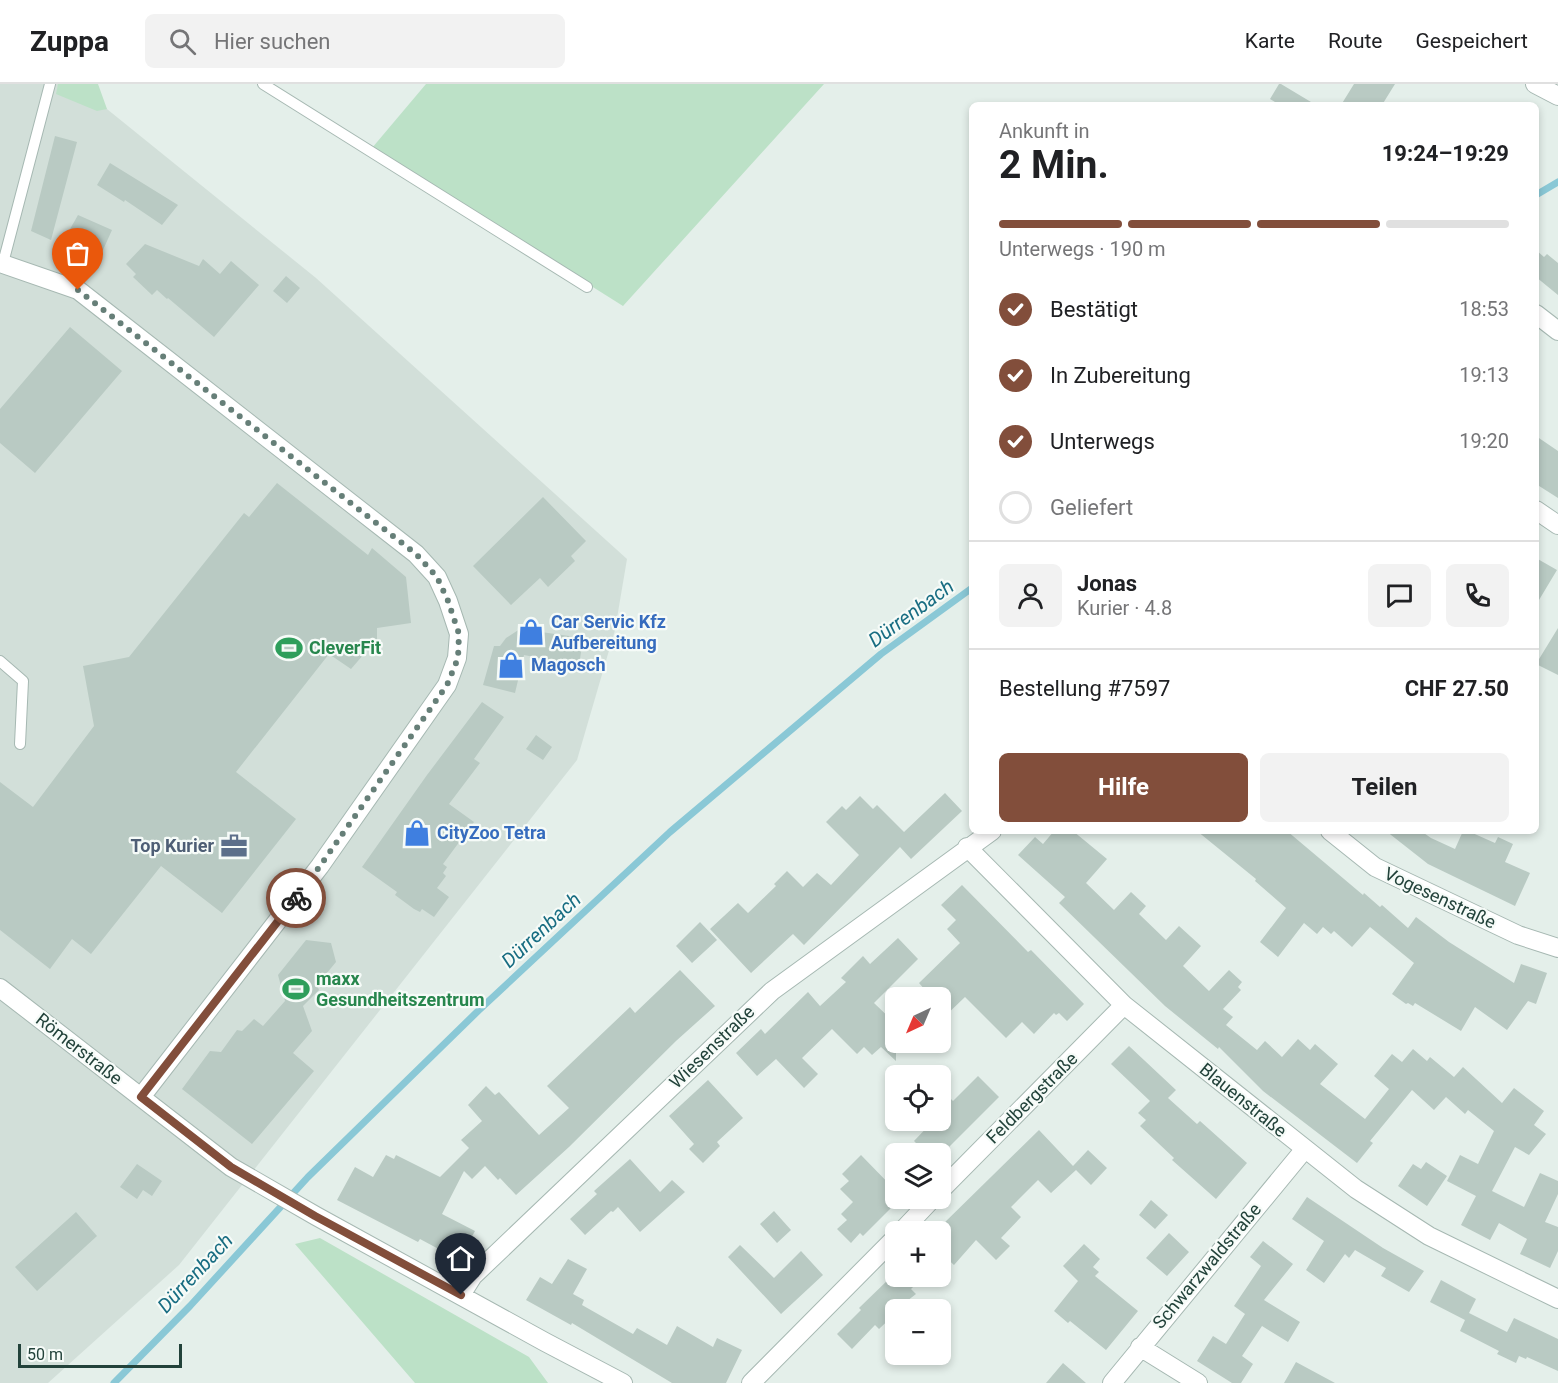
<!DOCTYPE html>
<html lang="de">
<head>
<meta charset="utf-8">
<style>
  :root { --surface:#fff; --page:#f2f2f2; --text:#202124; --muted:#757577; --line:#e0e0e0; --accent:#824e3b }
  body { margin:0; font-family:Roboto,sans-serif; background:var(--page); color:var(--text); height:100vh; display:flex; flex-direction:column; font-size:22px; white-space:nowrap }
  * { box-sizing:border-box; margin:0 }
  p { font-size:20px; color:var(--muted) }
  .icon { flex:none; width:33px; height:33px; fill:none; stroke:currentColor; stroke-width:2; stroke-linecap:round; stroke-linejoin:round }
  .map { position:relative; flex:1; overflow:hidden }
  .sheet { position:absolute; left:969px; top:18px; width:570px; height:732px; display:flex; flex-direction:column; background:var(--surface); border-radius:9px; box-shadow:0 3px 9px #0003 }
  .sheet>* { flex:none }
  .needle { width:39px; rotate:224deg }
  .tools { position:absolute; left:885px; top:903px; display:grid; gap:12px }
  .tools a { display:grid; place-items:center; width:66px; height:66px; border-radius:9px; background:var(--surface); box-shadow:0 3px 9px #0003; font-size:30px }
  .scale { position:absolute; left:18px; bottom:15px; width:164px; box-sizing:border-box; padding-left:6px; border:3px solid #22423a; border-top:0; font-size:16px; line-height:21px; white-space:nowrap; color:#22423a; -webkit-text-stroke:4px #f6fbf8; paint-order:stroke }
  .pin { position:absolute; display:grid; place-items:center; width:51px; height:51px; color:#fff; margin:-62px -26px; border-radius:50% 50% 50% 0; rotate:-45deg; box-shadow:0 0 6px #0007 }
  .pin .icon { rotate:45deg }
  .courier { position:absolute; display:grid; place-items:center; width:60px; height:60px; margin:-30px; border:4px solid #824e3b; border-radius:50%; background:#fff; color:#222; box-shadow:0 2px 8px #0007 }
  .summary em { font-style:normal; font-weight:700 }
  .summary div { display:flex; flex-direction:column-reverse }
  .summary { display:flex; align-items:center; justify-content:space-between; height:102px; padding:0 30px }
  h1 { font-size:39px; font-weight:700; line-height:45px }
  .bar { display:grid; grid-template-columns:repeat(4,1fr); gap:9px 6px; align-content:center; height:72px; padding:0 30px }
  .bar i { height:8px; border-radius:4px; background:var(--line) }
  .bar .selected { background:var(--accent) }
  .bar p { grid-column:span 4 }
  .line { display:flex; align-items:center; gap:15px; padding:0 30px; border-top:2px solid var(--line) }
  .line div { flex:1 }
  .round { display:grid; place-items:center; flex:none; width:63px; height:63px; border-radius:9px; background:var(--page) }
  ol { padding:0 30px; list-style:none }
  li { display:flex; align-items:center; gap:18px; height:66px }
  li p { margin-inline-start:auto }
  li .icon { padding:6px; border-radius:50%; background:var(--accent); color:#fff; stroke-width:4 }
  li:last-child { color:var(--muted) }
  li i { width:33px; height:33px; border:3px solid var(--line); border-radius:50% }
  .action { display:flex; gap:12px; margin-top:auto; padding:12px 30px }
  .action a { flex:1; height:69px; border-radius:9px; background:var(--accent); color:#fff; font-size:24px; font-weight:700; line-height:69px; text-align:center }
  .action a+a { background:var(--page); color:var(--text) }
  header { display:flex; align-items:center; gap:36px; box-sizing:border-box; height:84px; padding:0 30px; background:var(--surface); border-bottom:2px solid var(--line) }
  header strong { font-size:28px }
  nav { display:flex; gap:33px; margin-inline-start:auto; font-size:21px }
  .search { width:420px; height:54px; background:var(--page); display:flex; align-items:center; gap:15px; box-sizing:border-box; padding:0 21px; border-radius:9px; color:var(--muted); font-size:22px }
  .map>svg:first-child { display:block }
  .built { fill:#d2dfd9 }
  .green { fill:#bce1c7 }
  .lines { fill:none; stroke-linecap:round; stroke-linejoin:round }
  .stream { stroke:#8ac8d6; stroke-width:7 }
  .building { fill:#b9cac3 }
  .lane-casing { stroke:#a6b8b2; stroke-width:12 }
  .street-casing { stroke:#a6b8b2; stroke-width:20 }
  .lane { stroke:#fff; stroke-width:10 }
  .street { stroke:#fff; stroke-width:18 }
  .done { stroke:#667f78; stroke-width:6; stroke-dasharray:0 10.8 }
  .route { stroke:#824e3b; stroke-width:8 }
  .labels { text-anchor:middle; stroke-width:4.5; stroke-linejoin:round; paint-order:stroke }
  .shop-label { font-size:18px; font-weight:bold; fill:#366cbe; stroke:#f6fbf8; text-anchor:start }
  .leisure-label { font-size:18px; font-weight:bold; fill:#27864d; stroke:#f6fbf8; text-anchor:start }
  .service-label { font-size:18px; font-weight:bold; fill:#4e5e75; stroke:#f6fbf8; text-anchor:end }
  .street-label { font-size:18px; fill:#22423a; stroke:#f6fbf8 }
  .water-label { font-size:20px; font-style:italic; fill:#186d82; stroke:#f6fbf8 }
</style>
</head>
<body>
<header>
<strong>Zuppa</strong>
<div class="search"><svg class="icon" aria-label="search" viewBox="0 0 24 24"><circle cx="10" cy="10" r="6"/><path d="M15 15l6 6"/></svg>Hier suchen</div>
<nav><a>Karte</a><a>Route</a><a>Gespeichert</a></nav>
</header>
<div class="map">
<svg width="1558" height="1299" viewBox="0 0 1558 1299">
  <rect width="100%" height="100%" fill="#e4efea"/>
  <path class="built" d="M0 0H76L316 194 627 475 615 546 577 676 179 1181 48 1299H0Z"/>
  <path class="green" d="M58 0H98L107 25 97 27 56 10Z
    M426 0H824L623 222 372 64Z
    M320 1154 529 1273 548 1299H415L295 1160Z"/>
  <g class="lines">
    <path class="stream" d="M1536 111 1558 98
      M114 1299 190 1222 308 1093 478 927 670 748 881 570 972 504"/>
  </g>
  <path class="building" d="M1279 0H1281L1316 21H1280L1270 15Z
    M1354 0H1395L1382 21H1341Z
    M55 52 77 58 51 156 31 147Z
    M110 79 178 121 162 141 125 116 124 118 97 101Z
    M78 131 112 146 98 177 61 161Z
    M145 160 199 182 203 175 220 190 231 177 259 201 214 253 168 214 167 215 157 206 152 211 133 193 136 190 126 180Z
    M1536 166 1544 173 1547 170 1558 179V211L1536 193Z
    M286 192 300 204 287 219 273 207Z
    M70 243 122 287 35 389 0 359V325Z
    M1536 352 1558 367V414L1536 400Z
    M277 399 368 471 372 464 406 493 411 539 377 544V555L351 585 329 570 236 688 296 735 222 829 161 782 91 870 72 855 50 885 0 846V698L33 723 94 642 83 582 129 573 244 429 249 433Z
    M543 413 586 457 571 472 575 477 548 503 540 494 511 521 473 482Z
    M1536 474 1557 486 1536 521Z
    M1558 544V591L1536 580Z
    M520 545 583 554 579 582 524 571 515 609 483 601 494 562H500L506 554Z
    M482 618 504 633 474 675 480 679 449 720 474 738 443 780 447 783 443 789 446 792 437 804 449 813 434 833 422 825 420 828 414 825 395 811 397 808 362 783 427 691Z
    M536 651 552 663 543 676 526 665Z
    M945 709 962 727 911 775 900 763 804 861 793 850 751 889 710 845 738 819 748 829 776 802 774 800 787 787 803 803 817 789 831 801 859 771 826 738 842 722 846 726 860 712 873 725 877 721 904 748Z
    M1054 747H1073L1107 775 1086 799 1114 826 1131 808 1146 822 1139 830 1166 856 1179 842 1201 862 1183 882 1209 907 1229 886 1242 898 1238 903 1241 906 1223 925 1233 933 1226 941 1257 966 1265 957 1282 973 1298 955 1310 966 1315 960 1338 980 1320 1000 1365 1035 1389 1005 1374 992 1392 970 1402 978 1413 965 1427 977 1430 973 1454 993 1463 983 1502 1019 1514 1004 1544 1027 1534 1041 1546 1050 1529 1071 1515 1063 1492 1107 1524 1123 1540 1089 1558 1097V1110L1545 1138 1558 1143V1167L1550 1184 1520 1170 1527 1155 1499 1139 1490 1156 1461 1141 1476 1112 1447 1097 1460 1071 1478 1080 1494 1047 1468 1026 1465 1030 1446 1013 1434 1026 1412 1006 1370 1057 1373 1059 1357 1079 1263 1007 1219 963 1218 965 1165 922 1059 819 1065 813 1018 771 1035 753 1043 760Z
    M1197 747H1287L1363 811 1364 809 1380 823 1382 821 1408 844 1416 833 1449 858 1514 899 1521 880 1547 889 1536 920 1528 917 1507 946 1475 923 1461 947 1415 919 1413 922 1408 919 1406 920 1392 910 1414 879 1370 843 1352 863 1334 847 1331 850 1323 843 1317 850 1304 839 1278 873 1260 858 1286 824 1255 797 1256 795Z
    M1386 747H1421L1431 754 1455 765 1463 747H1468L1495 759 1498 753 1513 760 1505 778 1530 789 1515 822 1428 780Z
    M962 801 1028 868 1031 866 1084 920 1067 937 1059 929 1056 931 1054 929 1034 950 1022 938 1006 954 965 913 940 937V914H932L919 899 960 859 947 845 956 836 941 821Z
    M700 838 717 856 692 879 676 862Z
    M898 854 918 875 874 919 896 940V977L881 963 872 971 864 963 857 970 832 945 802 974 818 990 804 1004 776 975 757 992 736 969 761 945 765 950 808 908 820 922 846 898 841 894 863 872 870 880Z
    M306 856 331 859 336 878 317 901 319 906 303 922 312 947 293 969 314 987 252 1060 182 1005 210 967 221 968 237 946 242 947 254 935 263 942 285 917 278 891Z
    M680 886 715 922 676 957 569 1063 516 1111 500 1094 498 1096 485 1082 472 1095 464 1087 442 1130 475 1147 459 1176 420 1155 418 1158 337 1116 355 1083 373 1093 386 1071 394 1075 396 1071 440 1093 469 1064 461 1056 482 1037 468 1021 486 1002 495 1011 499 1008 539 1051 569 1024 547 1002 630 923 635 929Z
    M1129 962 1176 1006 1168 1014 1197 1040 1200 1037 1247 1079 1216 1115 1172 1076 1174 1074 1140 1042 1146 1036 1138 1029 1150 1017 1111 980Z
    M978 992 999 1013 942 1070H927L914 1057 934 1036H940V1004L953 1017Z
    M708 996 743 1034 717 1058 720 1062 703 1079 689 1065 694 1060 669 1032Z
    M1039 1046 1073 1082 1088 1066 1107 1084 1091 1101 1076 1086 1051 1109 1038 1096 1011 1123 1021 1133 1001 1154 1010 1162 996 1176 976 1156 954 1181 940 1168V1143Z
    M861 1071 896 1107V1114H901L863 1152 860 1149 851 1159 837 1145 847 1136 841 1130 853 1118 840 1105 849 1097 842 1090Z
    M630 1075 660 1108 672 1096 685 1108 640 1148 618 1123 613 1128 611 1127 585 1151 570 1135 597 1110 594 1107Z
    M1426 1078 1447 1092 1427 1122 1398 1102 1413 1080 1421 1085Z
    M137 1080 162 1097 152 1112 143 1106 137 1115 120 1103Z
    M1307 1113 1383 1164 1424 1187 1409 1208 1381 1192 1386 1184 1355 1166 1349 1174 1345 1170 1324 1199 1306 1186 1324 1157 1292 1135Z
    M1151 1116 1168 1131 1155 1145 1139 1131Z
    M774 1127 791 1146 777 1159 760 1140Z
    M76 1128 97 1152 37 1207 15 1183Z
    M1169 1149 1189 1168 1167 1192 1146 1174Z
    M1263 1157 1293 1180 1264 1216 1300 1238 1288 1258 1262 1242 1242 1272 1253 1280 1241 1299H1232L1197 1277 1213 1252 1226 1260 1245 1230 1234 1222 1261 1182 1250 1173Z
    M1084 1160 1100 1175 1093 1183 1099 1188 1095 1192 1138 1227 1106 1266 1070 1237 1068 1239 1054 1227 1078 1197 1063 1182Z
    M740 1161 774 1194 801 1167 823 1191 781 1230 728 1173Z
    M568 1175 587 1185 573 1210 584 1216 582 1221 633 1250 637 1244 667 1261 677 1242 713 1263 717 1254 742 1266 726 1299H672L572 1239 571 1241 526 1216 540 1193 552 1200Z
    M892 1192H924L911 1205 916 1210 907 1217 915 1226H896V1229L879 1245 875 1241 852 1265 837 1250 861 1226 859 1224Z
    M1441 1196 1476 1215 1469 1229 1507 1248 1514 1234 1558 1255V1287L1527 1273 1526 1275 1519 1272 1516 1279 1497 1270 1499 1267 1460 1247 1465 1236 1430 1218Z
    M1296 1278 1335 1299H1284Z
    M1063 1279 1086 1299H1046Z"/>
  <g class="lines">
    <defs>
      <path id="lane" d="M263 0 587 203
        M3 179 50 0
        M0 577 23 597 20 660"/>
      <path id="street" d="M1535 0 1558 12
        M0 179 78 206 416 470 437 493 448 517 459 550 457 574 447 601 320 782 141 1013
        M1536 230 1558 247
        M1536 426 1558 441
        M1330 747 1375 783 1518 851 1558 864
        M967 763 1124 921 1356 1105 1429 1152 1558 1215
        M0 904 231 1083 316 1132 545 1258 623 1299
        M940 1107 1124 921
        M901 1148 933 1114
        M461 1211 473 1192 772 907 992 747
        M1140 1263 1198 1299
        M751 1299 896 1153
        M1112 1299 1304 1066"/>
    </defs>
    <use href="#lane" class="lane-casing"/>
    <use href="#street" class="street-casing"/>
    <use href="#lane" class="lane"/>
    <use href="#street" class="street"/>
  </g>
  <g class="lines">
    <path class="done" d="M78 206 416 470 437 493 448 517 459 550 458 574 447 601 320 782 296 814"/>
    <path class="route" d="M296 814 141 1013 231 1083 315 1132 461 1211"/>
  </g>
  <defs>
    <symbol id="shop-bare" viewBox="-9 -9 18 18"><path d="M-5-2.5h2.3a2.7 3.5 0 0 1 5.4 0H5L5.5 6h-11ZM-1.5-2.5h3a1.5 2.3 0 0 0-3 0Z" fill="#3f7fe0" stroke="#f6fbf8" stroke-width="2.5" paint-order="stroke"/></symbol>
    <symbol id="stadium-bare" viewBox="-9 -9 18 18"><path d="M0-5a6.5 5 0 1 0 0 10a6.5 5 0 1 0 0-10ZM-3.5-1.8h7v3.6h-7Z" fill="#2e9e5b" stroke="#f6fbf8" stroke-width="2.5" paint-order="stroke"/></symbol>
    <symbol id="office-bare" viewBox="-9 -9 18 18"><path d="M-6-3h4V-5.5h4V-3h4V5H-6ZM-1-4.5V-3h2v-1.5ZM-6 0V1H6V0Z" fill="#5c6f8a" stroke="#f6fbf8" stroke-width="2.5" paint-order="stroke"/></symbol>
  </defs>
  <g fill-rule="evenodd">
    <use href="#shop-bare" x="512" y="529" width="38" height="38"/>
    <use href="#stadium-bare" x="270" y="545" width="38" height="38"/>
    <use href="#shop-bare" x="492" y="562" width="38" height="38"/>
    <use href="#shop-bare" x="398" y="730" width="38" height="38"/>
    <use href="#office-bare" x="215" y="743" width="38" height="38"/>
    <use href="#stadium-bare" x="277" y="886" width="38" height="38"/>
  </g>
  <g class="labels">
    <g class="shop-label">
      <text x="551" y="544">Car Servic Kfz<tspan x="551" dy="21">Aufbereitung</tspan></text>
      <text x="531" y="587">Magosch</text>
      <text x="437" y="755">CityZoo Tetra</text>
    </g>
    <g class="leisure-label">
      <text x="309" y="570">CleverFit</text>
      <text x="316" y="901">maxx<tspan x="316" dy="21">Gesundheitszentrum</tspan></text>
    </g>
    <g class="service-label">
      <text x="214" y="768">Top Kurier</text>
    </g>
    <g class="street-label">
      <text transform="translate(1440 814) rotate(25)" y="6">Vogesenstraße</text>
      <text transform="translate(712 963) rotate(-44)" y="6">Wiesenstraße</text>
      <text transform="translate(79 965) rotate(38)" y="6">Römerstraße</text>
      <text transform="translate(1032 1014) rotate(-45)" y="6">Feldbergstraße</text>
      <text transform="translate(1243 1016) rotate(39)" y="6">Blauenstraße</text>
      <text transform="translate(1207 1182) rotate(-50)" y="6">Schwarzwaldstraße</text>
    </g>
    <g class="water-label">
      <text transform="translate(911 529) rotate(-36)" y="7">Dürrenbach</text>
      <text transform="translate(541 846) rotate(-43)" y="7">Dürrenbach</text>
      <text transform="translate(195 1189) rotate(-47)" y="7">Dürrenbach</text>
    </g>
  </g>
</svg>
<div class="tools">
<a><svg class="needle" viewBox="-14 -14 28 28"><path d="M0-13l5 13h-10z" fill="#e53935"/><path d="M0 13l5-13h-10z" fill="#757577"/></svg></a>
<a><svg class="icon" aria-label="locate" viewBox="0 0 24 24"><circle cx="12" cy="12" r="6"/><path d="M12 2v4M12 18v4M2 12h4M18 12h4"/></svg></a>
<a><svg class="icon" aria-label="layers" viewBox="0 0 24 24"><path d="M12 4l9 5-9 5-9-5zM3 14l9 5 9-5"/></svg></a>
<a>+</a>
<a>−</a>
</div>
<div class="scale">50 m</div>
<div class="pin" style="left:78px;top:206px;background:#ea580c"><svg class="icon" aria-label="bag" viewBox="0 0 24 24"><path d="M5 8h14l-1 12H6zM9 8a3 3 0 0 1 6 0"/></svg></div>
<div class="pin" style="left:461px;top:1211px;background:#1f2937"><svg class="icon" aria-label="home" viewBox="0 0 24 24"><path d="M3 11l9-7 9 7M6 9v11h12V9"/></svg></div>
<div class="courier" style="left:296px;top:814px"><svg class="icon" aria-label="bike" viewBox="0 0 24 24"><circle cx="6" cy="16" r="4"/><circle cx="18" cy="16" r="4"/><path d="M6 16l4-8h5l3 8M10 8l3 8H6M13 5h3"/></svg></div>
<section class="sheet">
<div class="summary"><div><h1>2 Min.</h1><p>Ankunft in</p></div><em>19:24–19:29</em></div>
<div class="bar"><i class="selected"></i><i class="selected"></i><i class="selected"></i><i></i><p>Unterwegs · 190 m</p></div>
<ol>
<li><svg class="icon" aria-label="check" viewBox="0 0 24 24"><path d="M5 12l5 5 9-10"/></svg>Bestätigt<p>18:53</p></li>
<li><svg class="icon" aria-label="check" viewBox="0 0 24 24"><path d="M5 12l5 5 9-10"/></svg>In Zubereitung<p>19:13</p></li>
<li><svg class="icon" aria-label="check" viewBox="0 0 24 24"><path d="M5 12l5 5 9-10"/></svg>Unterwegs<p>19:20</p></li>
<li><i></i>Geliefert</li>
</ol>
<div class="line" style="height:108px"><a class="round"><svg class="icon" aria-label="person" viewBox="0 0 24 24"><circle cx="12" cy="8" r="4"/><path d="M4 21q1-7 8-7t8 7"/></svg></a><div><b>Jonas</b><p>Kurier · 4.8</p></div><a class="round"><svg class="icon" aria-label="chat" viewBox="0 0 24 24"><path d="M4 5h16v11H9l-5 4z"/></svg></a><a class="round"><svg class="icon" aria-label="phone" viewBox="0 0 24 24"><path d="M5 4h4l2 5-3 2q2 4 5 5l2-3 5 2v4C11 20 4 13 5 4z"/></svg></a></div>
<div class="line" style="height:78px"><div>Bestellung #7597</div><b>CHF 27.50</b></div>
<div class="action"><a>Hilfe</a><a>Teilen</a></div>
</section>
</div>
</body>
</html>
